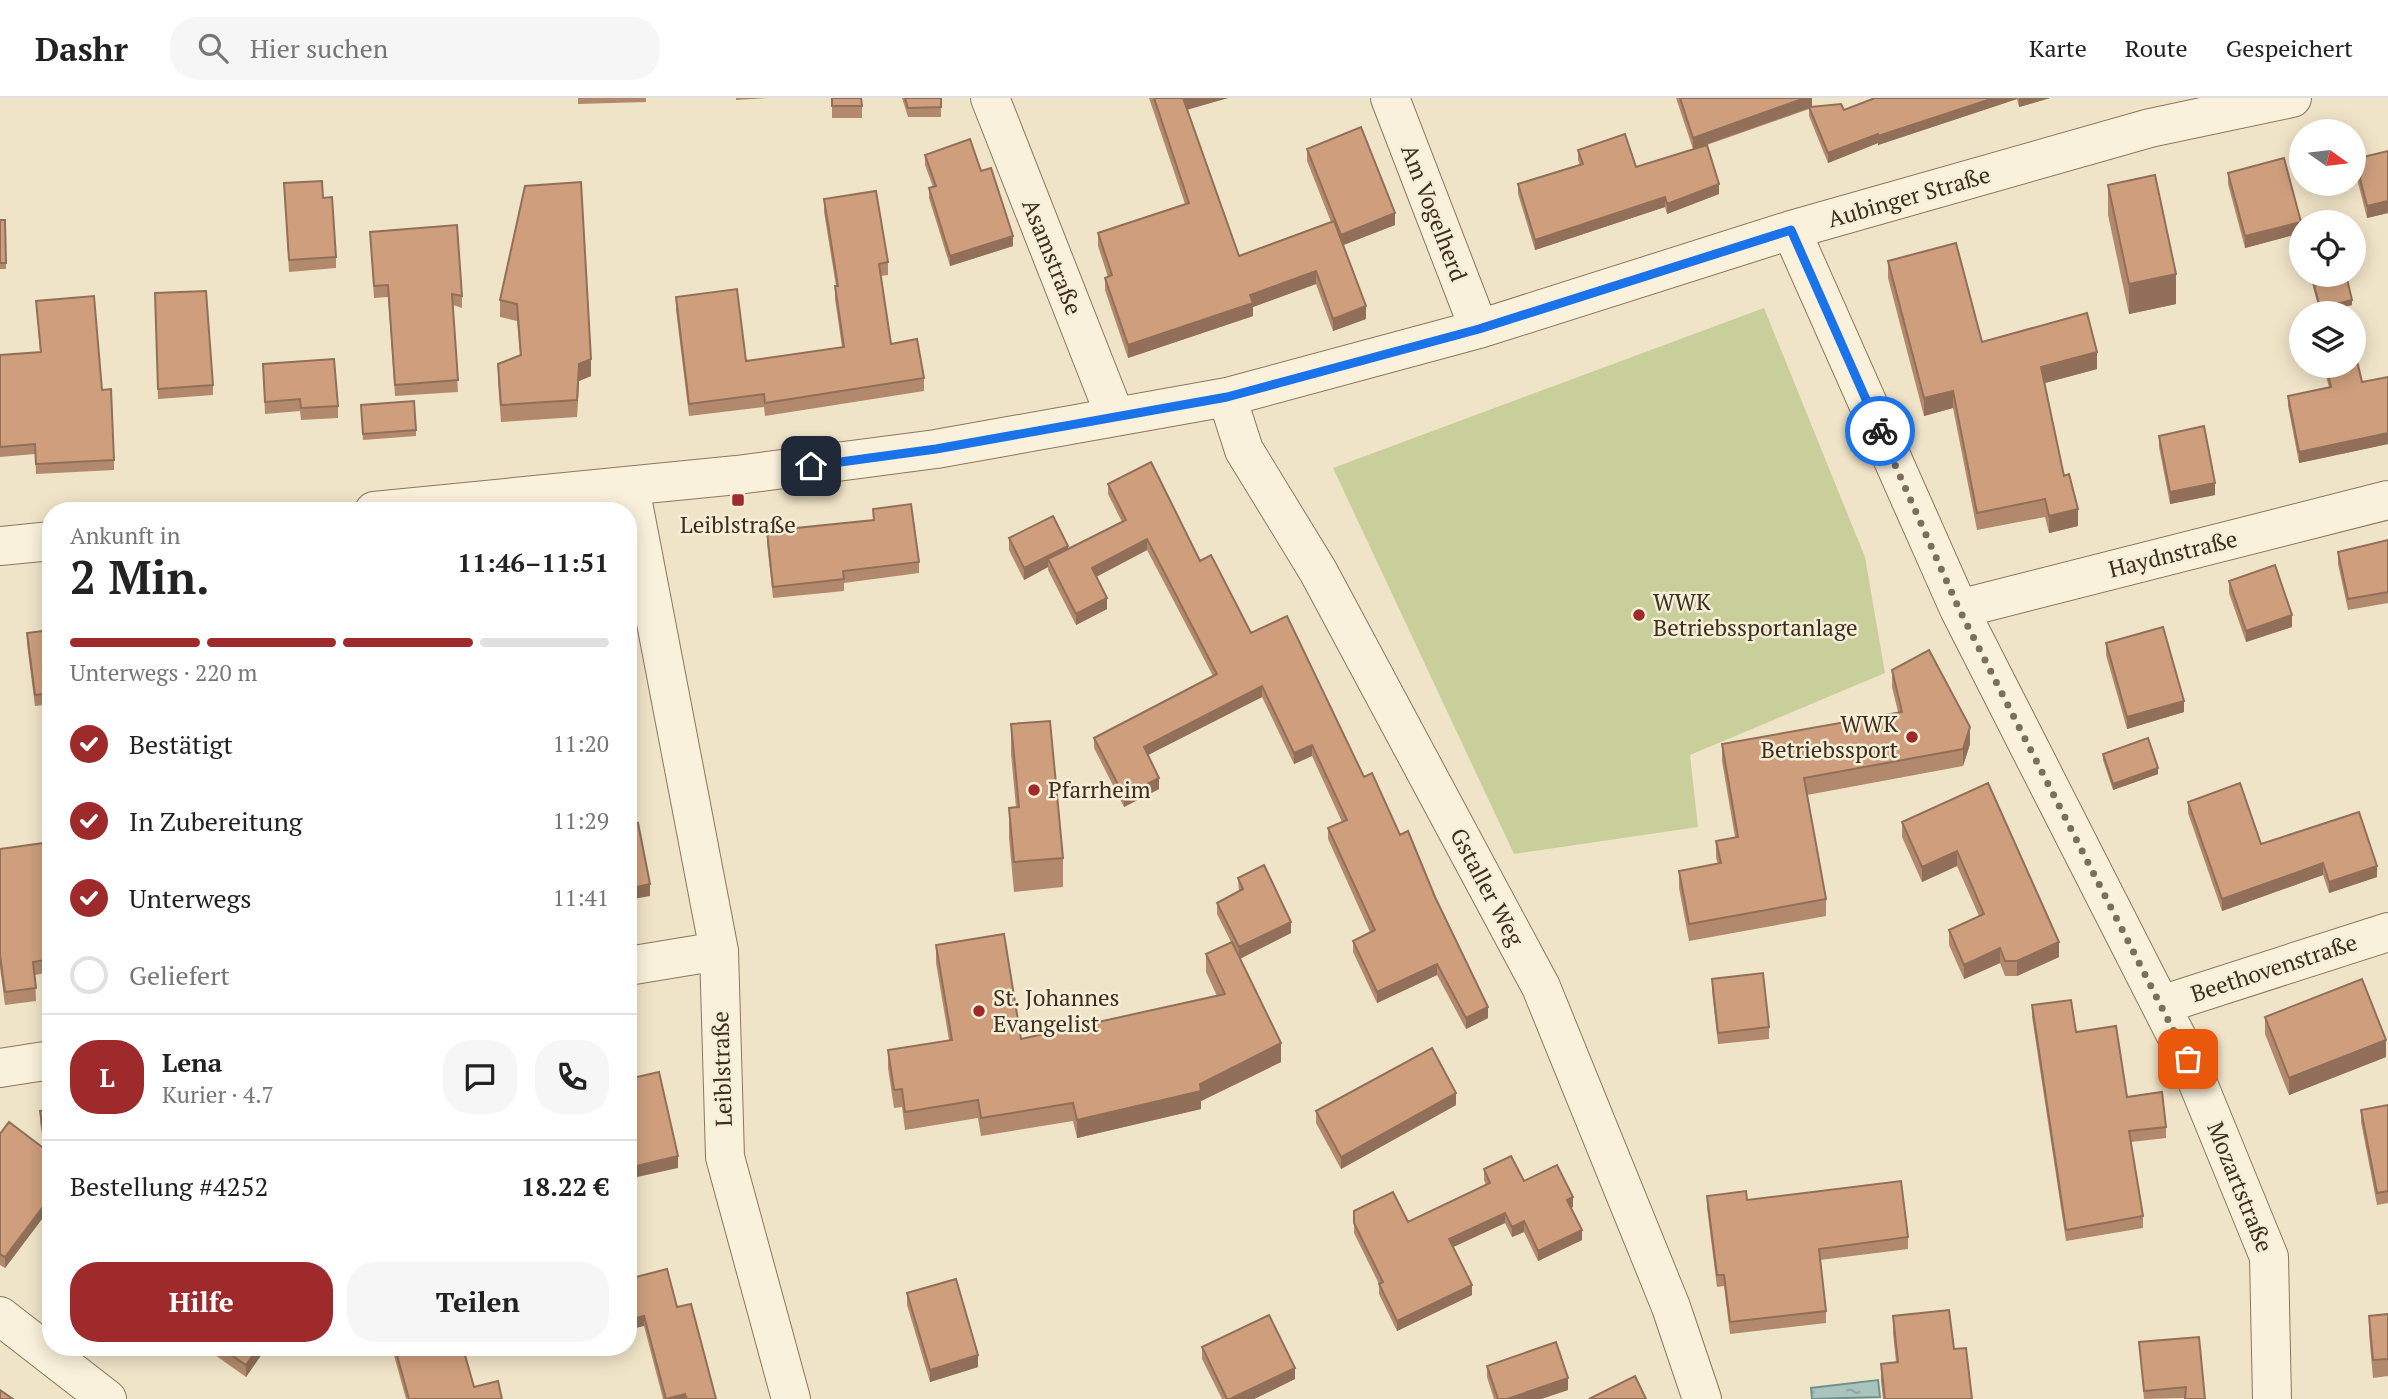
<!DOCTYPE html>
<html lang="de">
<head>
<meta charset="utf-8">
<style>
  :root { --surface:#fff; --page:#f6f6f6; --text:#222; --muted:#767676; --line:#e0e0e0; --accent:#9e2a2b }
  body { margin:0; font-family:"PT Serif",serif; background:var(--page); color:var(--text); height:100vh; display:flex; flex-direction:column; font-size:26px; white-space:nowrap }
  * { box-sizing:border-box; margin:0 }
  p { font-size:23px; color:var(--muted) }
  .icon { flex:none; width:38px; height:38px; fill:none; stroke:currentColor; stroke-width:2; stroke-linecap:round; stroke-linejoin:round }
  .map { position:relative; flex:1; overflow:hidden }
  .sheet { position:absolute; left:42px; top:404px; width:595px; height:854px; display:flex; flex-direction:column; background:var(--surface); border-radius:28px; box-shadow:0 4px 18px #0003 }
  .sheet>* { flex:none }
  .needle { width:46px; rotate:104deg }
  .buttons { position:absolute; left:2289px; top:21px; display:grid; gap:14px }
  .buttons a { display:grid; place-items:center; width:77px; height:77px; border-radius:50%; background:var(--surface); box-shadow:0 4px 18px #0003; font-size:35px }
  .pin { position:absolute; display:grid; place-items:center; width:60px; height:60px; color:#fff; margin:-30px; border-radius:14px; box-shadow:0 4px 10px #0006 }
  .courier { position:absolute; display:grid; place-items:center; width:70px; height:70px; margin:-35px; border:5px solid #1a73e8; border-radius:50%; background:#fff; color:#222; box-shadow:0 2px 9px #0007 }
  .summary em { font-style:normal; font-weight:800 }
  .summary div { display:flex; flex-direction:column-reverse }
  .summary { display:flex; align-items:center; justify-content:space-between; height:119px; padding:0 28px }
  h1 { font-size:46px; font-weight:800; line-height:52px }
  .bar { display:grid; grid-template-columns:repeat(4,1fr); gap:10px 7px; align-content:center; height:84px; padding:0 28px }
  .bar i { height:9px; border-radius:5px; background:var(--line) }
  .bar .selected { background:var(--accent) }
  .bar p { grid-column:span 4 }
  .line { display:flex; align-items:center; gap:18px; padding:0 28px; border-top:2px solid var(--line) }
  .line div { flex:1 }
  .round { display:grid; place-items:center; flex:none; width:74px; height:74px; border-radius:28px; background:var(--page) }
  ol { padding:0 28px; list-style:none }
  li { display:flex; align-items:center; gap:21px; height:77px }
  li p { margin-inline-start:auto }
  li .icon { padding:7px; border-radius:50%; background:var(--accent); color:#fff; stroke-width:4 }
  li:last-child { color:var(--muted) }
  li i { width:38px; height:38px; border:4px solid var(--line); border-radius:50% }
  .button { display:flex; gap:14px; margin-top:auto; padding:14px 28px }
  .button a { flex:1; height:80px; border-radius:28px; background:var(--accent); color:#fff; font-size:28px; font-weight:800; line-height:80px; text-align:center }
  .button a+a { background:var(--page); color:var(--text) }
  header { display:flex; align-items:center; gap:42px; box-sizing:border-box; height:98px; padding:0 35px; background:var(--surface); border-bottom:2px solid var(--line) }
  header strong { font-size:33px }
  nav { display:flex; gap:38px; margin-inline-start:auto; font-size:24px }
  .search { width:490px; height:63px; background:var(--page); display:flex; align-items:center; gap:18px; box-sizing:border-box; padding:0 24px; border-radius:28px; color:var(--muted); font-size:26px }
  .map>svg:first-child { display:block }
  .grass { fill:#c9cf9b }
  .water { fill:url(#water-ripples); stroke:#6f938a; stroke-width:2 }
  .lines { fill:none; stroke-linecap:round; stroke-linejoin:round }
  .minor-casing { stroke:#8d765c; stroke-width:40 }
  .minor { stroke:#faf1dc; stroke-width:38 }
  .wall { fill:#b2896c }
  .shaded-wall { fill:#916f58 }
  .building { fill:#cf9f7d; stroke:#916f58; stroke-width:2 }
  .done { stroke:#7c6e5b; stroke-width:7; stroke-dasharray:0 12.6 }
  .route { stroke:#1a73e8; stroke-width:9 }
  .poi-dot { fill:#9e2a2b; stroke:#f7eed8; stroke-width:2.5 }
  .labels { text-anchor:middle; stroke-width:5; stroke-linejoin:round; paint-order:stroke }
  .street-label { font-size:23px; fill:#3d2e20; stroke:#f7eed8 }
  .poi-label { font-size:23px; fill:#3d2e20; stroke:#f7eed8; text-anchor:start }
</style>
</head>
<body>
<header>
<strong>Dashr</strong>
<div class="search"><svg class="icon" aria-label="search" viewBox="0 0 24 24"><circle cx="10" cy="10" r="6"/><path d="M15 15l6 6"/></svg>Hier suchen</div>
<nav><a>Karte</a><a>Route</a><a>Gespeichert</a></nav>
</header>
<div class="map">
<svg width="2388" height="1301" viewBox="0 0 2388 1301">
  <defs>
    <pattern id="water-ripples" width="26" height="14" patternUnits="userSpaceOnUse" patternTransform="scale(1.75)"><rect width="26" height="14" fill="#a9c4bc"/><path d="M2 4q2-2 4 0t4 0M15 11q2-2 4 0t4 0" fill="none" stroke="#8ba098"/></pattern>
  </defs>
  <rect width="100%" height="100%" fill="#f0e4c8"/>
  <path class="grass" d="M1764 210 1865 459 1885 575 1690 657 1698 729 1514 756 1333 370Z"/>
  <path class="water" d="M1878 1282 1880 1299 1812 1301 1811 1290Z"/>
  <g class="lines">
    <defs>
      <path id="minor" d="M990 0 1115 318
        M1390 0 1479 231
        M1791 132 1959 511 2188 961 2269 1159 2272 1301
        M1227 299 1244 352 1318 473 1541 889 1671 1209 1702 1301
        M630 389 719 853 725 1059 791 1301
        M374 413 737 377 936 351 1227 299 1479 231 1791 132 2150 30 2292 0
        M0 448 51 443
        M1959 511 2388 402
        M628 868 719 853
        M2161 907 2388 834
        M0 970 51 962
        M0 1218 107 1301"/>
    </defs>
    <use href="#minor" class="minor-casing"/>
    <use href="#minor" class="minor"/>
  </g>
  <path class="wall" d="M578 0H646V4L578 6Z
    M736 0H767L736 2Z
    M832 0 862 8V20H832Z
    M902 0H941V19H908Z
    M1149 0H1228L1187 11 1239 158 1331 124 1307 63V51L1395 127 1343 147 1366 221 1333 233 1316 186 1253 209V218L1128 260 1105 192V180L1108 179 1098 148V135L1185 106Z
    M1676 0H1812V9L1844 12 1875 0H2050L2019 9 2017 1 1878 47V45L1828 65 1809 18V11L1701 49 1719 96 1667 116 1665 109 1535 152 1518 96V86L1580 67 1578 62V52L1636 69 1693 51Z
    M2388 53V115L2367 120 2355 73V61Z
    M925 57 1013 148 950 168 929 100V90L933 89 925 67Z
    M2228 75 2301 135 2245 150 2228 86Z
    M284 85 323 100 336 159V170L289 174Z
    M2108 87 2176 206 2129 216 2108 117Z
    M525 88 591 278 579 283 577 319 501 324 498 284V266L520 258 517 223 500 219V202Z
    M824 101 888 164V177L881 178 891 246 924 280V293L765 318 764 309 689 318 676 212V199L746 263 842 249 835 201V188H836L824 114Z
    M0 122 6 165V171H0Z
    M370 134 462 198V210L453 207 458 294 395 298 388 199 374 200Z
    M1888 163 1982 244 2097 271 2045 285 2064 378 2078 428 2049 435 2045 419 1977 432 1953 310 1924 318 1888 180Z
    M2312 179 2352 207 2320 215 2312 185Z
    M155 195 213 287V297L158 301Z
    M36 203 102 292 114 362V372L36 376 35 356 0 359V257L40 254Z
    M263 266 338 308V320L301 322 300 313 265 316Z
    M2323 268H2354L2362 284 2388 279V346L2299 365 2288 308V298L2329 289Z
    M361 313 416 332V338L363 342Z
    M2159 338 2215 397 2170 406 2159 349Z
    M1108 386 1200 463 1251 535 1364 679 1400 737 1435 799 1488 920 1466 931 1437 877 1377 905 1353 854V843L1370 834 1328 741V730L1342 724 1312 658 1294 666 1262 599 1148 657 1159 691 1124 709 1094 650V640L1213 578 1147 452 1096 479 1107 511 1076 527 1048 472V469L1024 482 1009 452V440L1068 451 1122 424 1108 396Z
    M873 411 919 464V475L844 485V493L773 500 767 445V433L873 422Z
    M2388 442V505L2348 512 2338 466V454Z
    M2229 483 2292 529 2246 544 2229 495Z
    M51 532V606L35 608 27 546V535Z
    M2106 545 2184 614 2127 631 2106 557Z
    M1892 572 1970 646 1963 668 1807 697 1826 801V818L1689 843 1679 790V773L1718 766 1716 760V743L1735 739 1722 663V646L1898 614 1892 589Z
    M1011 626 1063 760V789L1014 794 1009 740V710L1016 709 1011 656Z
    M2103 656 2158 676 2113 692 2103 662Z
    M1988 685 2059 859 2017 878H2005L2000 865 1964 881 1949 847V832L1979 818 1957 768 1922 784 1902 739V724Z
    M2188 704 2261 746 2377 779 2329 795 2323 777 2222 813 2188 715Z
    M51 744V874L35 877 36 903 5 907 0 870V751Z
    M1238 780 1291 835 1240 861 1281 964 1201 1003V1011L1077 1040 1073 1023 981 1038 978 1020 905 1032 902 1009 894 1010 888 970V952L949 942 936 865V847L1021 941 1217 898 1206 874V856L1231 844 1217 816V805L1239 794Z
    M1712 881 1769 929V941L1718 946 1712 893Z
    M2032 907 2076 934 2127 999 2166 1029V1040L2131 1044 2143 1118V1130L2066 1143 2032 919Z
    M2265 919 2386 959 2289 997 2265 936Z
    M1456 1007 1341 1071 1316 1025V1013Z
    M2388 1007V1105L2377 1107 2361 1024V1012Z
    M51 1011V1109L5 1170 0 1167V1036L44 1050 40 1024V1013Z
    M1484 1071 1524 1083 1573 1109 1571 1110 1582 1142 1538 1163 1524 1134 1512 1139 1505 1125 1453 1149 1472 1197 1397 1233 1379 1196V1186L1354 1135V1113L1408 1124 1486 1087 1484 1082Z
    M1707 1098 1908 1139V1151L1820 1162 1826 1213V1225L1730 1236 1724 1188 1717 1189 1707 1110Z
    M628 1181 677 1209 716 1301H663L644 1228Z
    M907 1195 978 1269 930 1284 907 1207Z
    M2388 1216V1278L2373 1280 2369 1235V1218Z
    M1893 1218 1954 1251 1972 1301H1883L1881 1283V1266L1896 1264 1893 1235Z
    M2139 1244 2205 1301 2185 1300 2144 1301Z
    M1202 1249 1295 1281 1254 1301H1222L1202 1261Z
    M208 1250H266L246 1279 208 1252Z
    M392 1250H463L474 1289 502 1301H406Z
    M1487 1268 1568 1292 1541 1301H1494L1487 1279Z"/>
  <path class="shaded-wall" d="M1183 0H1228L1183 13Z
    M1805 0H1812V9L1693 51V40Z
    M1994 0H2017V1L1878 47V38Z
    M2019 0H2050L2019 9Z
    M1878 36V45L1828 65V55Z
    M1719 86V96L1667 116V106Z
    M1665 99V109L1535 152V142Z
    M2388 103V115L2367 120V108Z
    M1395 115V127L1341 148V137Z
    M2301 124V135L2245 150V138Z
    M1013 138V148L950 168V158Z
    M1316 173V186L1253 209V218L1128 260V247L1250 197Z
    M2176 176V206L2129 216V186Z
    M2352 202V207L2320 215V210Z
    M1366 208V221L1333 233V221Z
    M2097 254V271L2041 286V269Z
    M591 261V278L579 283 577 319 579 266Z
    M1953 293V310L1924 318V300Z
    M2388 335V346L2299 365V354Z
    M2215 385V397L2170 406V394Z
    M2078 411V428L2049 435V418Z
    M1147 441V452L1092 481V470Z
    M1068 448V460L1048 461V469L1024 482V470Z
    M1107 500V511L1076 527V516Z
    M2292 517V529L2246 544V533Z
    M1262 588V599L1144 659V649Z
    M2184 603V614L2127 631V619Z
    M1970 629V646L1963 668V651Z
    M1312 647V658L1294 666V655Z
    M2158 670V676L2113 692V686Z
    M1159 680V691L1124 709V698Z
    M1957 753V768L1922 784V769Z
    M2323 765V777L2222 813V801Z
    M2377 768V779L2329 795V784Z
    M650 786V798L628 802V791Z
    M1291 824V835L1239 861V849Z
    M2059 844V859L2017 878V863Z
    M2000 850V865L1964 881V867Z
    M1437 866V877L1377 905V894Z
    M1488 909V920L1466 931V920Z
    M2386 942V959L2289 997V980Z
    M1281 945V964L1201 1003V1011L1077 1040V1022L1200 986Z
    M1456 995V1007L1341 1071V1059Z
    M678 1058V1070L628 1081V1070Z
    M51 1098V1109L5 1170V1159Z
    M1573 1099V1109L1567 1112V1102Z
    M1505 1115V1125L1449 1151V1141Z
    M1524 1123V1134L1512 1139V1129Z
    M1582 1132V1142L1538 1163V1153Z
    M1472 1187V1197L1397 1233V1223Z
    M644 1218V1228L628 1232V1222Z
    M258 1250H266L246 1279V1267Z
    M978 1257V1269L930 1284V1272Z
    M1295 1270V1281L1254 1301H1230Z
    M1568 1280V1292L1541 1301H1507Z
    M685 1296V1301H666Z"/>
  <path class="building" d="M832 0H861L862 8H832Z
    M905 0H941V9L908 10Z
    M1154 0H1183L1239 158 1334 123 1366 208 1333 221 1316 173 1250 197 1253 205 1128 247 1105 180 1112 177 1098 135 1189 105Z
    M1680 0H1805L1693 40Z
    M1875 0H1994L1878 38V36L1828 55 1809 9 1841 6 1844 12Z
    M1361 29 1395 115 1341 137 1307 51Z
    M1625 36 1636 69 1707 47 1719 86 1667 106 1665 99 1535 142 1518 86 1583 66 1578 52Z
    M970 41 981 73 991 70 1013 138 950 158 929 90 936 88 925 57Z
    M2388 53V103L2367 108 2355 61Z
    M2284 60 2301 124 2245 138 2228 75Z
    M2155 77 2176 176 2129 186 2108 87Z
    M322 83 323 100 332 99 336 159 289 162 284 85Z
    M581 84 591 261 579 266 577 302 501 307 498 266 521 257 517 206 500 202 525 88Z
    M876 93 888 164 879 166 891 246 917 241 924 280 765 305 764 296 689 306 676 199 737 191 746 263 844 249 835 188H838L824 101Z
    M0 122H5L6 165H0Z
    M457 127 462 198 452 196 458 282 395 287 388 187 374 188 370 134Z
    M1956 145 1982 244 2087 215 2097 254 2041 269 2064 378 2069 376 2078 411 2049 418 2045 401 1977 415 1953 293 1924 300 1888 163Z
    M2321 177H2346L2352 202 2320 210 2312 179Z
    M206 193 213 287 158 291 155 195Z
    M94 198 102 292 111 291 114 362 36 366 35 346 0 349V257L41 254 36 203Z
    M2354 250 2362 284 2388 279V335L2299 354 2288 298 2331 289 2326 268H2354Z
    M334 261 338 308 301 310 300 301 265 304 263 266Z
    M414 303 416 332 363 336 361 307Z
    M2204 328 2215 385 2170 394 2159 338Z
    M1151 364 1200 463 1211 457 1251 535 1287 518 1364 679 1372 675 1400 737 1408 733 1435 799 1488 909 1466 920 1437 866 1377 894 1353 843 1375 832 1328 730 1347 722 1312 647 1294 655 1262 588 1144 649 1159 680 1124 698 1094 640 1217 576 1147 441 1092 470 1107 500 1076 516 1048 461 1126 422 1108 386Z
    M911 406 919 464 843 473 844 481 773 489 767 433 874 422 873 411Z
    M1053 418 1068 448 1024 470 1009 440Z
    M2388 442V494L2348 501 2338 454Z
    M2275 467 2292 517 2246 533 2229 483Z
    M2163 529 2184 603 2127 619 2106 545Z
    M51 532V595L35 597 27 535Z
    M1929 552 1970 629 1963 651 1804 680 1826 801 1689 826 1679 773 1721 765 1716 743 1738 739 1722 646 1902 614 1892 572Z
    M1050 623 1063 760 1014 764 1009 710 1019 709 1011 626Z
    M2148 640 2158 670 2113 686 2103 656Z
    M1988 685 2059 844 2017 863H2005L2000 850 1964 867 1949 832 1984 816 1957 753 1922 769 1902 724Z
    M2240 685 2261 746 2359 714 2377 768 2329 784 2323 765 2222 801 2188 704Z
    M638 725 650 786 628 791V727Z
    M51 744V861L33 864 36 890 5 894 0 857V751Z
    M1264 767 1291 824 1239 849 1217 805 1243 791 1238 780Z
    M1004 836 1021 941 1225 896 1206 856 1232 844 1281 945 1200 986 1201 993 1077 1022 1073 1005 981 1020 978 1002 905 1014 902 991 894 992 888 952 952 942 936 847Z
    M1763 875 1769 929 1718 935 1712 881Z
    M2362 881 2386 942 2289 980 2265 919Z
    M2071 902 2076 934 2116 928 2127 999 2162 994 2166 1029 2129 1033 2143 1118 2066 1132 2032 907Z
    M1432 950 1456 995 1341 1059 1316 1013Z
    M659 974 678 1058 628 1070V981Z
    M2388 1007V1093L2377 1095 2361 1012Z
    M51 1011V1098L5 1159 0 1156V1036L9 1024 46 1052 40 1013Z
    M1511 1058 1524 1083 1557 1067 1573 1099 1567 1102 1582 1132 1538 1153 1524 1123 1512 1129 1505 1115 1449 1141 1472 1187 1397 1223 1379 1186 1383 1184 1354 1125V1113L1393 1094 1408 1124 1490 1085 1484 1071Z
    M1901 1083 1908 1139 1819 1151 1826 1213 1730 1224 1724 1177H1717L1707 1098 1746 1093 1747 1102Z
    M667 1171 677 1209 691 1206 716 1301H687L685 1296 666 1301 644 1218 628 1222V1181Z
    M956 1181 978 1257 930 1272 907 1195Z
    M1949 1212 1954 1251 1966 1250 1972 1301H1885L1881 1266 1898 1264 1893 1218Z
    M2388 1216V1261L2373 1262 2369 1218Z
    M1269 1217 1295 1270 1230 1301H1227L1202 1249Z
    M2199 1239 2205 1301H2185L2186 1289 2144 1293 2139 1244Z
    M1556 1244 1568 1280 1507 1301H1498L1487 1268Z
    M221 1250H258L246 1267Z
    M395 1250H463L474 1289 498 1283 502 1301H409Z
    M1635 1278 1646 1301H1589Z
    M0 1292 13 1301H0Z"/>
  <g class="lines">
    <path class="done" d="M1880 333 1959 511 2188 961"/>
    <path class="route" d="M811 368 936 351 1227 299 1479 231 1791 132 1880 333"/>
  </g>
  <g class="poi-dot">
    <rect x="731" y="395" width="14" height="14" rx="3.5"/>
    <circle cx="1639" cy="517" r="7"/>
    <circle cx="1912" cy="639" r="7"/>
    <circle cx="1034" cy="692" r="7"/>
    <circle cx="979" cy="913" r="7"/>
  </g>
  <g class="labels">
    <g class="street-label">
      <text transform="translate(1909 99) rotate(-16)" y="8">Aubinger Straße</text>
      <text transform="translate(1434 115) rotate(69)" y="8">Am Vogelherd</text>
      <text transform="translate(1052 159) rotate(68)" y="8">Asamstraße</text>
      <text transform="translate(2173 456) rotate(-14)" y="8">Haydnstraße</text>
      <text transform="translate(1487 789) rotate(62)" y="8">Gstaller Weg</text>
      <text transform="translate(2274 870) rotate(-18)" y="8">Beethovenstraße</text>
      <text transform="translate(722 971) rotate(-92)" y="8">Leiblstraße</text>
      <text transform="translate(2240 1089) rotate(68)" y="8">Mozartstraße</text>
    </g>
    <g class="poi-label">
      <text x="738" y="435" text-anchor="middle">Leiblstraße</text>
      <text x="1653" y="512">WWK<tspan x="1653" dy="26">Betriebssportanlage</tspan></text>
      <text x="1898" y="634" text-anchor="end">WWK<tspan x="1898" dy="26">Betriebssport</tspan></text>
      <text x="1048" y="700">Pfarrheim</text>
      <text x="993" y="908">St. Johannes<tspan x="993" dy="26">Evangelist</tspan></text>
    </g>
  </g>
</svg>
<div class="buttons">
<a><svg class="needle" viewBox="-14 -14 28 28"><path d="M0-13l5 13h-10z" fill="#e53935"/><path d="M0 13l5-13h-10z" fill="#767676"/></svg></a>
<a><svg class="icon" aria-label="locate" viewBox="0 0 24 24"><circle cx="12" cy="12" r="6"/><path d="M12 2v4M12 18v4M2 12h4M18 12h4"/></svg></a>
<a><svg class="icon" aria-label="layers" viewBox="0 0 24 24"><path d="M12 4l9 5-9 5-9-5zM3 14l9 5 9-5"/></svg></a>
</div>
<div class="pin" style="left:2188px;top:961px;background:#ea580c"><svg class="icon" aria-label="bag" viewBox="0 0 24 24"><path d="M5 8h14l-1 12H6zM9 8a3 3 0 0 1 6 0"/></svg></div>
<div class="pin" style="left:811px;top:368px;background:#1f2937"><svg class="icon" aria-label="home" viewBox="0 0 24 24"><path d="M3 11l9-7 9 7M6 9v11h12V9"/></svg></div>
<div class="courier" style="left:1880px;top:333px"><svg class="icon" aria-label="bike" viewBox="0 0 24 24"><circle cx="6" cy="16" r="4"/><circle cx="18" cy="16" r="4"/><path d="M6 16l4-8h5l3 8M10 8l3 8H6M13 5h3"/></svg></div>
<section class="sheet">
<div class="summary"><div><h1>2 Min.</h1><p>Ankunft in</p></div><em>11:46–11:51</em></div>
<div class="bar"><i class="selected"></i><i class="selected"></i><i class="selected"></i><i></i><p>Unterwegs · 220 m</p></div>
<ol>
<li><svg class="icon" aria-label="check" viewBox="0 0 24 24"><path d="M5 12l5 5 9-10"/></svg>Bestätigt<p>11:20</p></li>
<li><svg class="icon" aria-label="check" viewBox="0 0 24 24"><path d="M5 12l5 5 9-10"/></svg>In Zubereitung<p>11:29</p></li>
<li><svg class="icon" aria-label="check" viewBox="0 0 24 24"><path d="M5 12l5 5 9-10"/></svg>Unterwegs<p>11:41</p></li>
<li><i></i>Geliefert</li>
</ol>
<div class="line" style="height:126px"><b class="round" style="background:var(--accent);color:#fff">L</b><div><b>Lena</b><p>Kurier · 4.7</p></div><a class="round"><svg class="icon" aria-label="chat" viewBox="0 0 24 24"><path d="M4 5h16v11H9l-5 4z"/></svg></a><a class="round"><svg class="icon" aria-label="phone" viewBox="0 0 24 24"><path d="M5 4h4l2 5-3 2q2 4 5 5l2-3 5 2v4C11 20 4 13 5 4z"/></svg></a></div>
<div class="line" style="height:91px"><div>Bestellung #4252</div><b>18.22 €</b></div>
<div class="button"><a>Hilfe</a><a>Teilen</a></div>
</section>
</div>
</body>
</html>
